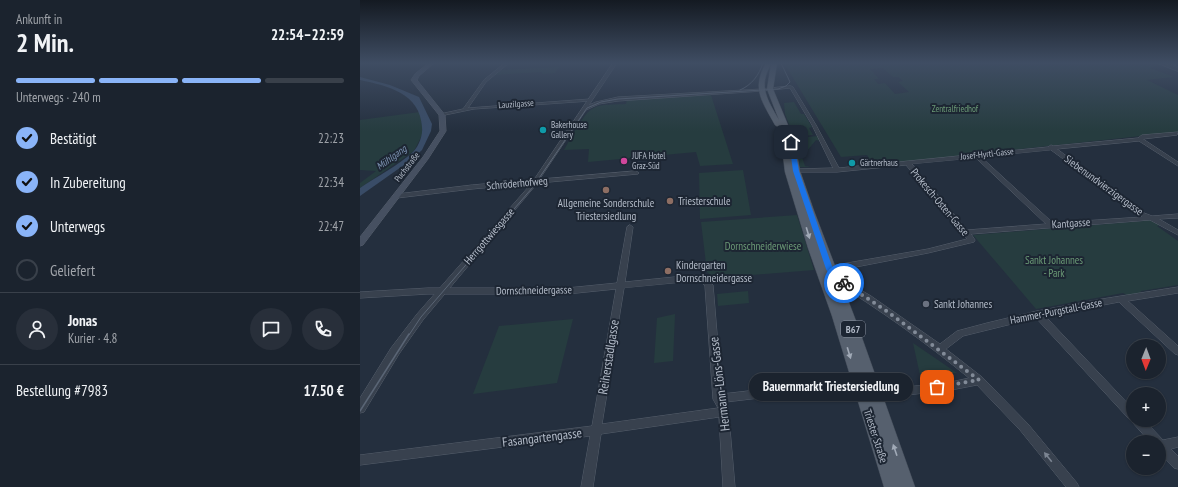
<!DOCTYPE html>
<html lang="de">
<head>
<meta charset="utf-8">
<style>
  :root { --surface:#1b232e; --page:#282f3a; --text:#f1f3f6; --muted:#a0a4aa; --line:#39404a; --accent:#8ab4f8 }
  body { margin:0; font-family:"PT Sans Narrow",sans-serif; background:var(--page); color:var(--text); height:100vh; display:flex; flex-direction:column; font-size:15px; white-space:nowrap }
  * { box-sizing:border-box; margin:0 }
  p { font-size:13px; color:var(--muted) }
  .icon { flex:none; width:22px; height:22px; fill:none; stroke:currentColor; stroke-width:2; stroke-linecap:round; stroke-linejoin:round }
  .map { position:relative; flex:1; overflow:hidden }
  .side { display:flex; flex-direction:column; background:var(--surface); width:360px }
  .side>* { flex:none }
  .needle { width:26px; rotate:181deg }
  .tools { position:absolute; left:766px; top:339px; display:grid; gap:8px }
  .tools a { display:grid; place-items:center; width:40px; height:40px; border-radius:50%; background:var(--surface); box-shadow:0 1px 3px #0004,0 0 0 1px var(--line); font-size:20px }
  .pin { position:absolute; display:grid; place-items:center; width:34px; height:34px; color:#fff; margin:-17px; border-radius:8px; box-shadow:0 2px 6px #0006 }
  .courier { position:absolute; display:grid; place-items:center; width:40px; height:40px; margin:-20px; border:3px solid #1a73e8; border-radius:50%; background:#fff; color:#222; box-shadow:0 1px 5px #0007 }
  .bubble { position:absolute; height:28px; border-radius:14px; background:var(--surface); box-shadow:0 1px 3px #0004,0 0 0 1px var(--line); font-size:13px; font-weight:800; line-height:28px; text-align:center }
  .head em { font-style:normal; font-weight:800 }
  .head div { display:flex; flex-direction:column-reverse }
  .head { display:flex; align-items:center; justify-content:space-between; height:68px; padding:0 16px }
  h1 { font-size:26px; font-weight:800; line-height:30px }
  .bar { display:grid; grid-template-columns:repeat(4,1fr); gap:6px 4px; align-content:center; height:48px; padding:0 16px }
  .bar i { height:5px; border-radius:3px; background:var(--line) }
  .bar .selected { background:var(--accent) }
  .bar p { grid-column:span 4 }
  .line { display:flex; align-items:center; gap:10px; padding:0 16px; border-top:1px solid var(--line) }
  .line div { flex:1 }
  .round { display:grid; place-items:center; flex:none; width:42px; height:42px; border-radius:21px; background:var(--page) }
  ol { padding:0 16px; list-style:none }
  li { display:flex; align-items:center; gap:12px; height:44px }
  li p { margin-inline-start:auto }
  li .icon { padding:4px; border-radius:50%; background:var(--accent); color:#111; stroke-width:4 }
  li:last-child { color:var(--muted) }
  li i { width:22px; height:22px; border:2px solid var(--line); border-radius:50% }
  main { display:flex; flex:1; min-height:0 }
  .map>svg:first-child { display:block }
  .green { fill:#263c3f; fill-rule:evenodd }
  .water { fill:#394c67 }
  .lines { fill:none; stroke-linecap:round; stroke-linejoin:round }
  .minor-casing { stroke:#565f6c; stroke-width:1 }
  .tertiary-casing { stroke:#565f6c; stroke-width:1 }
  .secondary-casing { stroke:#565f6c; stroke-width:1 }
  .primary-casing { stroke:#414a57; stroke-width:1 }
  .minor { fill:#38414e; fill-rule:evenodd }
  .tertiary { fill:#38414e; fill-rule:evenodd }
  .secondary { fill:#465061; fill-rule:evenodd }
  .primary { fill:#56606e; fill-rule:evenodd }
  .tram-far1 { stroke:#5a6575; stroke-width:1 }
  .tram { stroke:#5a6575; stroke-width:1.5 }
  .rail-casing { stroke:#5a6575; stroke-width:2 }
  .rail { stroke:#1d2633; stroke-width:1; stroke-dasharray:3.5; stroke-linecap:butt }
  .oneway { fill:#a1aab7 }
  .oneway2 { fill:#7c8592 }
  .route { fill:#1a73e8 }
  .done { stroke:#828b98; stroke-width:4; stroke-dasharray:0 7.2 }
  .culture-dot { fill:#0f9aa8; stroke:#1d2633; stroke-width:1.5 }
  .hotel-dot { fill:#d1479c; stroke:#1d2633; stroke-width:1.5 }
  .education-dot { fill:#8d6e63; stroke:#1d2633; stroke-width:1.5 }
  .worship-dot { fill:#6b7280; stroke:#1d2633; stroke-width:1.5 }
  .labels { text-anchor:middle; stroke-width:4; stroke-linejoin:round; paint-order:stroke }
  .far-street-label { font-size:9px; fill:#b4bcc9; stroke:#1d2633 }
  .far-park-label { font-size:9px; fill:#6b9a76; stroke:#1d2633 }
  .far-poi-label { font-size:9px; fill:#b4bcc9; stroke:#1d2633; text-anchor:start }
  .far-water-label { font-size:10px; font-style:italic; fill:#7c92b1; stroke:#1d2633 }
  .shield { fill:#1d2633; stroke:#878f9c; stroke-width:1 }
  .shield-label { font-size:10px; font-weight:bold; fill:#b4bcc9 }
  .street-label { font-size:11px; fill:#b4bcc9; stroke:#1d2633 }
  .poi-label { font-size:11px; fill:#b4bcc9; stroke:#1d2633; text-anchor:start }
  .park-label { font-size:11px; fill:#6b9a76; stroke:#1d2633 }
  .near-street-label { font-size:13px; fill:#b4bcc9; stroke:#1d2633 }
</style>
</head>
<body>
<main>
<section class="side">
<div class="head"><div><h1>2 Min.</h1><p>Ankunft in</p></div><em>22:54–22:59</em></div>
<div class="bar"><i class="selected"></i><i class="selected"></i><i class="selected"></i><i></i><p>Unterwegs · 240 m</p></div>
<ol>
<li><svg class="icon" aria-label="check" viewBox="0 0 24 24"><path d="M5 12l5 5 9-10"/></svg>Bestätigt<p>22:23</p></li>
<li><svg class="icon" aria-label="check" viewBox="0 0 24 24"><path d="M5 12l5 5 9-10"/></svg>In Zubereitung<p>22:34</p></li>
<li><svg class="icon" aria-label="check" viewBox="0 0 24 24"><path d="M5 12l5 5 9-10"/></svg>Unterwegs<p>22:47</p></li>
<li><i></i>Geliefert</li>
</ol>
<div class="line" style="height:72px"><a class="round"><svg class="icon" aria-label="person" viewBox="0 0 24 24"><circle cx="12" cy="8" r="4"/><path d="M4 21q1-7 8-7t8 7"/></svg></a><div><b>Jonas</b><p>Kurier · 4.8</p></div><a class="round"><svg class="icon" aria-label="chat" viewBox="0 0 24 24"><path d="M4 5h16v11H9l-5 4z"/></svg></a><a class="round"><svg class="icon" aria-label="phone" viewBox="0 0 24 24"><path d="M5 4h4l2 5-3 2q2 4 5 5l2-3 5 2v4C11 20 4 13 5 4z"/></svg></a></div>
<div class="line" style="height:52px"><div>Bestellung #7983</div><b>17.50 €</b></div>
</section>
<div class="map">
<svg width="818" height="487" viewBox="0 0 818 487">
  <rect width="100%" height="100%" fill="#242f3e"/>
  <path class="green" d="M424 63H797L802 64 790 68 814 77 787 80 818 95V132L513 165 507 155 481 157ZM523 68 533 77H538L543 81 538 82 549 92 535 94 525 83 518 84 514 79H519L510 69Z
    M199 67 195 73 182 74V72L132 75 139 70Z
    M351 95 373 164 340 166 336 152 228 162 229 149 204 150C210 140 223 114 232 109 241 103 256 105 266 104L267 99Z
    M434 102 441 114H444L452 127 449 128 453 135 434 137 425 114 424 103Z
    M60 112 63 133 54 151 0 188V183L16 171 0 170V120Z
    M458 136 460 141 456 140 442 157 445 166 450 167H440L438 158V138Z
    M383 170 391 215 340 219 339 173Z
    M437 215 454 270 354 278 347 272 341 222Z
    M782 220H791L801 225 797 226 818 241V285L781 291 780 293 767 295 763 293 676 309 613 235 784 221Z
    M388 291 389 303 358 306 357 294Z
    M315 314 313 361 294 363 297 318Z
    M213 319 197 383 113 394 139 326Z
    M553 343 597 373 560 375Z"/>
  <path class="water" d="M0 77 30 85 59 97 72 124 71 131 62 150 51 160 0 196V188C16 177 39 165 53 152 59 146 63 135 62 127 60 93 28 86 0 80Z"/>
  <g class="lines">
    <defs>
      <path id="minor" d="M145 63H149L126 82 108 108 230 99 232 100 230 101 114 109 80 116V114L103 109 124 80Z
        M431 86 433 87 456 125 479 168 688 147 691 145 693 146 778 138 782 135 818 132 817 135 783 139 818 162V166L779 141 697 149 784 213 792 216 818 214V218L799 219 818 230V235L790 220 611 234 615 240 614 242 568 253 470 272 467 271 466 269 467 267 470 266 568 249 607 239 546 165 477 172H434V170L436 169 473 168 452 125 430 88 402 91 400 90 402 89ZM691 150 780 215 782 217 693 223 621 157ZM616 158 686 224 607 230 552 164Z
        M276 171 279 173 278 174 112 189 37 198 34 196 37 194 112 185Z
        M270 225 273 227 265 282 334 275 345 277 353 285 362 394 474 381 486 383 488 386 486 389 483 390 474 389 366 402 368 406 375 487H363L359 417 241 434 233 487H221L230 436 0 465V455L232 426 256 289 207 294H68L0 298V292L68 288H207L257 283 267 227ZM334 281H340L345 286 353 399 358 408 242 424 264 288Z
        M473 274 511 296 580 344 597 331 627 323 677 311 742 299 818 287V293L768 301 818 346V355L815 354 759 302 685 316 773 409V420H784L803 440 818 437V447L811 449 818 456V469L814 468 799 452V442H790L773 423 772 420 769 419 676 318 603 336 586 349 622 377 668 424 717 483 719 487H706L660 430 617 385 591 390 529 397 526 396 524 393 526 390 529 389 591 382 609 378C565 342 519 309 470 279L469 277 470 275Z"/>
      <path id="tertiary" d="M253 63H257L229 105 236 102 258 97 402 89 404 90 402 91 258 101 239 104 226 110 175 186 63 320 39 354 4 412 0 413V398L31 348 57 314 171 184Z
        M797 63H803L818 68V71Z"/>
      <path id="secondary" d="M69 63H74L59 76 57 80 85 115 86 131 68 159 3 245 0 246V237L63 157 80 131 79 115 51 80 55 74Z"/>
      <path id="primary" d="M406 63H417L413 89 435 142 440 171 454 211 496 321 555 487H524L472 316 448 248 425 172 423 156 424 154H429L427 142 421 126 418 127 415 125C402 101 391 89 406 63ZM411 64 407 89 419 120C407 99 398 87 411 64Z"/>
    </defs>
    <use href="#minor" class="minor-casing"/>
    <use href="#tertiary" class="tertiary-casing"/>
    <use href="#secondary" class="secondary-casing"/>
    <use href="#primary" class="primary-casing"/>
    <use href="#minor" class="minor"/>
    <use href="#tertiary" class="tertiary"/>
    <use href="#secondary" class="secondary"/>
    <use href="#primary" class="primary"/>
    <path class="tram-far1" d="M380 90C392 85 399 75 403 63
      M49 335 61 317 173 187 227 108 241 102 258 99 418 89 426 86 430 82 421 63"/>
    <path class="tram" d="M0 411 49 334"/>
    <defs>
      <path id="rail" d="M810 63 818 66"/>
    </defs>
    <use href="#rail" class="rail-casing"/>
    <use href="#rail" class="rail"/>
  </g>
  <defs><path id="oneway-solid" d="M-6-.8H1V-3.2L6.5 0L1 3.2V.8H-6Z"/></defs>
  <g class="oneway">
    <use href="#oneway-solid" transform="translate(448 233) rotate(73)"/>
    <use href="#oneway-solid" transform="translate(489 353) rotate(73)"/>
    <use href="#oneway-solid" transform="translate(535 450) rotate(-109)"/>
  </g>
  <use class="oneway2" href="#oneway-solid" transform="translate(688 457) rotate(-129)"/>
  <linearGradient id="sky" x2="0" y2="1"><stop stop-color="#141a22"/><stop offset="0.48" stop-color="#3f4d63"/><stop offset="1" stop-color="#3f4d63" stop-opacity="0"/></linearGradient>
  <rect width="818" height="131" fill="url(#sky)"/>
  <path class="route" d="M431 140 434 142 439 171 473 269 476 275 486 282V285C476 287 470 277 466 269L433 171 429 142Z"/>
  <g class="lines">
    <path class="done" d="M484 283 528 312 619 380 577 387"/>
  </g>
  <g class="culture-dot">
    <circle cx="183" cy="130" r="4"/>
    <circle cx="492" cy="163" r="4"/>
  </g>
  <circle class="hotel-dot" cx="264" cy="161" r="4"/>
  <g class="education-dot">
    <circle cx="246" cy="190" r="4"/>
    <circle cx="310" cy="201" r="4"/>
    <circle cx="308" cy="271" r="4"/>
  </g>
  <circle class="worship-dot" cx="566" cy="304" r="4"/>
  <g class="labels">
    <g class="far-street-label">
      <text transform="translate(156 104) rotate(-4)" y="3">Lauzilgasse</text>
      <text transform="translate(627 154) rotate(-6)" y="3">Josef-Hyrtl-Gasse</text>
      <text transform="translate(47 167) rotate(-52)" y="3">Puchstraße</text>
    </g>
    <g class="far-park-label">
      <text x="595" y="112">Zentralfriedhof</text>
    </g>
    <g class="far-poi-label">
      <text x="191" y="128">Bakerhouse<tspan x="191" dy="10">Gallery</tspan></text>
      <text x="272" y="159">JUFA Hotel<tspan x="272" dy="10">Graz-Süd</tspan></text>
      <text x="500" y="166">Gärtnerhaus</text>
    </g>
    <g class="far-water-label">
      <text transform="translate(31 157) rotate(-36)" y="4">Mühlgang</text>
    </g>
    <rect class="shield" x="481" y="321" width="24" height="16" rx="3"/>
    <g class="shield-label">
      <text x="493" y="333">B67</text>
    </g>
    <g class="street-label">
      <text transform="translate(157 183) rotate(-5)" y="4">Schröderhofweg</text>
      <text transform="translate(744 185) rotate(36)" y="4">Siebenundvierzigergasse</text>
      <text transform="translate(580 202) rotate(50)" y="4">Prokesch-Osten-Gasse</text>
      <text transform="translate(711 223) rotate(-4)" y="4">Kantgasse</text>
      <text transform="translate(129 236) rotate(-49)" y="4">Herrgottwiesgasse</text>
      <text transform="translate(174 290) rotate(-1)" y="4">Dornschneidergasse</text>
      <text transform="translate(696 311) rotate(-11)" y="4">Hammer-Purgstall-Gasse</text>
      <text transform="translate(516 436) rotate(72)" y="4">Triester Straße</text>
    </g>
    <g class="poi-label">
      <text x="318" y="205">Triesterschule</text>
      <text x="246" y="207" text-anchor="middle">Allgemeine Sonderschule<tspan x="246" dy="13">Triestersiedlung</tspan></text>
      <text x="316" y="269">Kindergarten<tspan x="316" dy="13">Dornschneidergasse</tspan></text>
      <text x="574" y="308">Sankt Johannes</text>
    </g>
    <g class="park-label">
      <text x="403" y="250">Dornschneiderwiese</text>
      <text x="694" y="264">Sankt Johannes<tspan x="694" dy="13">- Park</tspan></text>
    </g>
    <g class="near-street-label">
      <text transform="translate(248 357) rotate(-81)" y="5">Reiherstadlgasse</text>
      <text transform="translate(359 384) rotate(-97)" y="5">Hermann-Löns-Gasse</text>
      <text transform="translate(182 437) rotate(-7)" y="5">Fasangartengasse</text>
    </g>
  </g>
</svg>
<div class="tools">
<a><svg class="needle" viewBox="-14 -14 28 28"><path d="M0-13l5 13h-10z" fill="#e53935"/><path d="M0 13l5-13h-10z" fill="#a0a4aa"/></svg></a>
<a>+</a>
<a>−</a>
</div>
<div class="pin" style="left:577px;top:387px;background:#ea580c"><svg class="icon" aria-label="bag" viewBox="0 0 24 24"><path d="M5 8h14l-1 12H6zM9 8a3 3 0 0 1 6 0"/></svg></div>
<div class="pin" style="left:431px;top:142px;background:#1f2937"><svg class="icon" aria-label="home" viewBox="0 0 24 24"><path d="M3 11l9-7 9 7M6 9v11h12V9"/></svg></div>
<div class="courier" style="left:484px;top:283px"><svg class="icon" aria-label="bike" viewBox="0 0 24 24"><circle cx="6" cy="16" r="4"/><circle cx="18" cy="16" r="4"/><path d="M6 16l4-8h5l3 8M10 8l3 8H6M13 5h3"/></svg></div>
<div class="bubble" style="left:389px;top:373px;width:164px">Bauernmarkt Triestersiedlung</div>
</div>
</main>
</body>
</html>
